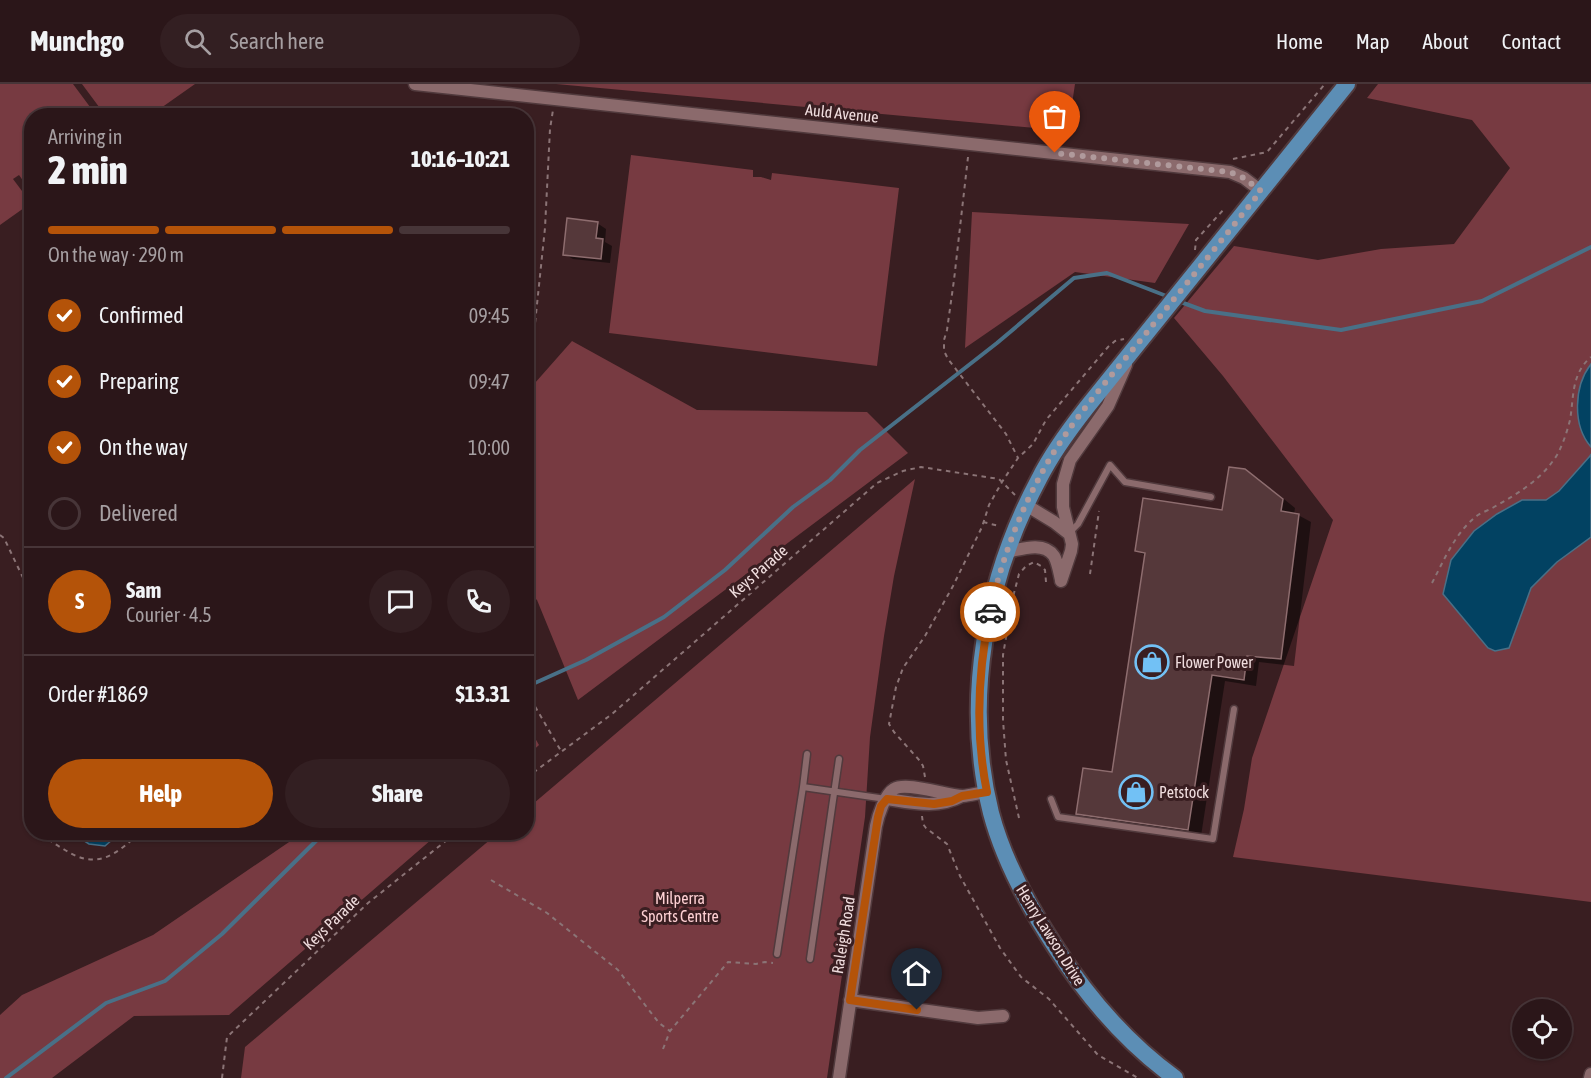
<!DOCTYPE html>
<html lang="en">
<head>
<meta charset="utf-8">
<style>
  :root { --surface:#2b1619; --page:#331f22; --text:#f1f3f6; --muted:#a69fa2; --line:#473538; --accent:#b45309 }
  body { margin:0; font-family:"Asap Condensed",sans-serif; background:var(--page); color:var(--text); height:100vh; display:flex; flex-direction:column; font-size:22px; white-space:nowrap }
  * { box-sizing:border-box; margin:0 }
  p { font-size:20px; color:var(--muted) }
  .icon { flex:none; width:33px; height:33px; fill:none; stroke:currentColor; stroke-width:2; stroke-linecap:round; stroke-linejoin:round }
  .map { position:relative; flex:1; overflow:hidden }
  .sheet { position:absolute; left:24px; top:24px; width:510px; height:732px; display:flex; flex-direction:column; background:var(--surface); border-radius:24px; box-shadow:0 2px 4px #0004,0 0 0 2px var(--line) }
  .sheet>* { flex:none }
  .controls { position:absolute; left:1512px; top:915px; display:grid; gap:12px }
  .controls a { display:grid; place-items:center; width:60px; height:60px; border-radius:50%; background:var(--surface); box-shadow:0 2px 4px #0004,0 0 0 2px var(--line); font-size:30px }
  .pin { position:absolute; display:grid; place-items:center; width:51px; height:51px; color:#fff; margin:-62px -26px; border-radius:50% 50% 50% 0; rotate:-45deg; box-shadow:0 0 6px #0007 }
  .pin .icon { rotate:45deg }
  .courier { position:absolute; display:grid; place-items:center; width:60px; height:60px; margin:-30px; border:4px solid #b45309; border-radius:50%; background:#fff; color:#222; box-shadow:0 2px 8px #0007 }
  .head em { font-style:normal; font-weight:800 }
  .head div { display:flex; flex-direction:column-reverse }
  .head { display:flex; align-items:center; justify-content:space-between; height:102px; padding:0 24px }
  h1 { font-size:39px; font-weight:800; line-height:45px }
  .bar { display:grid; grid-template-columns:repeat(4,1fr); gap:9px 6px; align-content:center; height:72px; padding:0 24px }
  .bar i { height:8px; border-radius:4px; background:var(--line) }
  .bar .active { background:var(--accent) }
  .bar p { grid-column:span 4 }
  .line { display:flex; align-items:center; gap:15px; padding:0 24px; border-top:2px solid var(--line) }
  .line div { flex:1 }
  .round { display:grid; place-items:center; flex:none; width:63px; height:63px; border-radius:32px; background:var(--page) }
  ol { padding:0 24px; list-style:none }
  li { display:flex; align-items:center; gap:18px; height:66px }
  li p { margin-inline-start:auto }
  li .icon { padding:6px; border-radius:50%; background:var(--accent); color:#fff; stroke-width:4 }
  li:last-child { color:var(--muted) }
  li i { width:33px; height:33px; border:3px solid var(--line); border-radius:50% }
  .action { display:flex; gap:12px; margin-top:auto; padding:12px 24px }
  .action a { flex:1; height:69px; border-radius:36px; background:var(--accent); color:#fff; font-size:24px; font-weight:800; line-height:69px; text-align:center }
  .action a+a { background:var(--page); color:var(--text) }
  header { display:flex; align-items:center; gap:36px; box-sizing:border-box; height:84px; padding:0 30px; background:var(--surface); border-bottom:2px solid var(--line) }
  header strong { font-size:28px }
  nav { display:flex; gap:33px; margin-inline-start:auto; font-size:21px }
  .search { width:420px; height:54px; background:var(--page); display:flex; align-items:center; gap:15px; box-sizing:border-box; padding:0 21px; border-radius:33px; color:var(--muted); font-size:22px }
  .map>svg:first-child { display:block }
  .green { fill:#773a41 }
  .water { fill:#024262; stroke:#497087; stroke-width:1.5 }
  .shadow { fill:#0007 }
  .lines { fill:none; stroke-linecap:round; stroke-linejoin:round }
  .stream { stroke:#497087; stroke-width:4 }
  .building { fill:#55383a; stroke:#8e6d6f; stroke-width:1.5 }
  .service-casing { stroke:#513a3d; stroke-width:9 }
  .minor-casing { stroke:#513a3d; stroke-width:15 }
  .primary-casing { stroke:#513a3d; stroke-width:20 }
  .path { stroke:#8b7476; stroke-width:2; stroke-dasharray:4.5 4.5; stroke-linecap:butt }
  .service { stroke:#8b6a6c; stroke-width:6 }
  .minor { stroke:#8b6a6c; stroke-width:12 }
  .primary { stroke:#5c8eb5; stroke-width:16 }
  .done { stroke:#b09a9c; stroke-width:6; stroke-dasharray:0 10.8 }
  .route { stroke:#b45309; stroke-width:8 }
  .labels { text-anchor:middle; stroke-width:6; stroke-linejoin:round; paint-order:stroke }
  .street-label { font-size:16px; fill:#f0ddde; stroke:#391e21 }
  .poi-label { font-size:16px; fill:#f0ddde; stroke:#391e21; text-anchor:start }
  .park-label { font-size:16px; fill:#fed0d3; stroke:#391e21 }
</style>
</head>
<body>
<header>
<strong>Munchgo</strong>
<div class="search"><svg class="icon" aria-label="search" viewBox="0 0 24 24"><circle cx="10" cy="10" r="6"/><path d="M15 15l6 6"/></svg>Search here</div>
<nav><a>Home</a><a>Map</a><a>About</a><a>Contact</a></nav>
</header>
<div class="map">
<svg width="1591" height="994" viewBox="0 0 1591 994">
  <rect width="100%" height="100%" fill="#391e21"/>
  <path class="green" d="M0 0H73L96 31 32 32 31 108 19 91 13 95 31 119 0 141Z
    M82 0H195L151 31H105Z
    M556 0H1075L1068 47Z
    M1378 0H1591V818L1233 773 1244 725 1252 674 1333 436 1223 292 1174 234 1234 162 1318 176 1381 165 1454 160 1510 84 1472 36 1367 14Z
    M631 71 753 86V93H761L771 96 772 89 899 104 877 282 609 249Z
    M972 128 1189 140 1155 199 1075 188 965 264Z
    M572 257 697 326 867 328 908 369 578 616 537 516 526 506 527 308Z
    M915 395 894 492 884 552 870 653 865 733 827 994H241L245 963 498 749 526 748 527 725Z
    M527 640 539 661 527 672H526Z
    M294 748 439 749 229 931 134 932 52 994H0V931L22 911 153 851 292 756Z"/>
  <path class="water" d="M1591 280V363C1572 341 1574 302 1591 280Z
    M1591 370V453L1557 478 1531 504 1509 564 1495 567 1488 564 1443 510 1451 476 1474 447 1497 430 1522 416H1546L1559 407 1590 372Z
    M72 749H120L105 762 89 760Z"/>
  <path class="shadow" d="M597 139 606 145 605 158 612 162 610 179 573 175 564 170Z
    M1245 387 1258 394 1295 424 1294 431H1298L1311 438 1294 582 1259 578 1256 602 1225 597 1201 752 1090 736 1078 729 1113 690 1146 472 1136 466 1223 428Z"/>
  <g class="lines">
    <path class="stream" d="M1178 217 1205 227 1341 246 1482 217 1591 163
      M526 603 586 576 664 533 725 486 793 423 830 396 860 366 997 259 1074 194 1107 189 1169 213
      M6 994 106 919 165 897 222 850 325 748"/>
  </g>
  <path class="building" d="M567 134 598 138 596 154 603 155 601 175 563 171Z
    M1229 383 1245 385 1283 415 1281 427 1299 430 1281 575 1247 572 1244 596 1212 591 1188 746 1076 730 1083 684 1112 688 1145 469 1135 467 1143 414 1222 426Z"/>
  <g class="lines">
    <defs>
      <path id="service" d="M1069 449 1078 440 1110 381 1125 398 1211 413
        M803 703 807 670
        M1051 715 1058 733 1213 755 1234 625
        M777 870 803 703 886 715
        M810 875 839 675"/>
      <path id="minor" d="M415 0 1230 88 1244 94 1261 107
        M1026 421 1054 438 1068 449
        M1007 468C1021 465 1044 457 1054 472 1058 479 1059 488 1061 496
        M1061 497 1071 467 1072 460 1063 423V400L1070 376 1108 322 1126 281
        M887 715C913 719 938 725 962 712
        M850 916 978 934 1003 932
        M839 994 876 742C878 732 885 710 894 705 907 697 947 712 963 712 971 711 979 709 987 708
        M1590 994 1591 990"/>
      <path id="primary" d="M1175 994C1127 959 1088 914 1056 864 1029 823 1004 778 991 729 963 617 985 496 1039 395 1052 369 1069 346 1087 323L1347 0"/>
    </defs>
    <use href="#service" class="service-casing"/>
    <use href="#minor" class="minor-casing"/>
    <use href="#primary" class="primary-casing"/>
    <path class="path" d="M968 73 954 196 947 246 944 256V267L948 275 1006 350 1018 374
      M1233 75 1267 68 1325 0
      M1195 166 1196 156 1225 124
      M526 273 534 249 545 144 550 45 553 26
      M983 438 999 442
      M0 451 4 454 26 500 32 517
      M1090 490 1099 427
      M1432 499C1444 476 1456 447 1478 431 1483 428 1489 426 1494 423 1519 409 1542 395 1557 371 1563 360 1567 348 1570 336 1574 313 1571 290 1591 273
      M526 607 561 667
      M32 681C24 700 19 713 32 731
      M925 693 923 682 920 677 894 648 889 640 896 603 903 584 925 552 953 502 982 443 989 421 1002 398 1018 374 1033 360 1046 336 1108 263 1115 257 1124 255
      M526 694 612 630 877 399 903 387 921 383 999 395 1015 411
      M922 732 923 740 926 744 947 760 960 792 1000 864 1021 893 1049 915 1098 971 1138 994
      M1019 734 1006 676 1003 636V571L1013 513 1019 490 1026 482 1034 478 1041 482 1045 486 1046 498
      M43 748C48 757 57 761 65 766 98 787 116 770 141 748
      M491 796 547 829 618 886 659 939 670 947
      M663 965 670 947 728 878 756 880 765 878 773 879
      M222 994 227 953 368 819 457 748"/>
    <use href="#service" class="service"/>
    <use href="#minor" class="minor"/>
    <use href="#primary" class="primary"/>
  </g>
  <g class="lines">
    <path class="done" d="M990 528C1000 482 1016 437 1038 396 1067 339 1113 291 1152 242 1189 197 1225 152 1261 107L1244 94 1230 88 1055 69"/>
    <path class="route" d="M917 926 850 916 878 733 881 722 887 715 934 720 952 717 962 712 987 708C975 649 978 587 990 528"/>
  </g>
  <defs>
    <symbol id="shop-ring" viewBox="-11 -11 22 22"><circle r="9.5" fill="#391e21" stroke="#72c1f5" stroke-width="1.5"/><path d="M-5-2.5h2.3a2.7 3.5 0 0 1 5.4 0H5L5.5 6h-11ZM-1.5-2.5h3a1.5 2.3 0 0 0-3 0Z" fill="#72c1f5"/></symbol>
  </defs>
  <g fill-rule="evenodd">
    <use href="#shop-ring" x="1133" y="559" width="38" height="38"/>
    <use href="#shop-ring" x="1117" y="689" width="38" height="38"/>
  </g>
  <g class="labels">
    <g class="street-label">
      <text transform="translate(842 29) rotate(6)" y="6">Auld Avenue</text>
      <text transform="translate(758 487) rotate(-41)" y="6">Keys Parade</text>
      <text transform="translate(331 838) rotate(-44)" y="6">Keys Parade</text>
      <text transform="translate(843 851) rotate(-81)" y="6">Raleigh Road</text>
      <text transform="translate(1051 851) rotate(58)" y="6">Henry Lawson Drive</text>
    </g>
    <g class="poi-label">
      <text x="1175" y="584">Flower Power</text>
      <text x="1159" y="714">Petstock</text>
    </g>
    <g class="park-label">
      <text x="680" y="820">Milperra<tspan x="680" dy="18">Sports Centre</tspan></text>
    </g>
  </g>
</svg>
<div class="controls">
<a><svg class="icon" aria-label="locate" viewBox="0 0 24 24"><circle cx="12" cy="12" r="6"/><path d="M12 2v4M12 18v4M2 12h4M18 12h4"/></svg></a>
</div>
<div class="pin" style="left:1055px;top:69px;background:#ea580c"><svg class="icon" aria-label="bag" viewBox="0 0 24 24"><path d="M5 8h14l-1 12H6zM9 8a3 3 0 0 1 6 0"/></svg></div>
<div class="pin" style="left:917px;top:926px;background:#1f2937"><svg class="icon" aria-label="home" viewBox="0 0 24 24"><path d="M3 11l9-7 9 7M6 9v11h12V9"/></svg></div>
<div class="courier" style="left:990px;top:528px"><svg class="icon" aria-label="car" viewBox="0 0 24 24"><path d="M5 17H2v-5l4-1 3-4h7l3 4 3 1v5h-3M9 17h6M6 11h13"/><circle cx="7" cy="17" r="2"/><circle cx="17" cy="17" r="2"/></svg></div>
<section class="sheet">
<div class="head"><div><h1>2 min</h1><p>Arriving in</p></div><em>10:16–10:21</em></div>
<div class="bar"><i class="active"></i><i class="active"></i><i class="active"></i><i></i><p>On the way · 290 m</p></div>
<ol>
<li><svg class="icon" aria-label="check" viewBox="0 0 24 24"><path d="M5 12l5 5 9-10"/></svg>Confirmed<p>09:45</p></li>
<li><svg class="icon" aria-label="check" viewBox="0 0 24 24"><path d="M5 12l5 5 9-10"/></svg>Preparing<p>09:47</p></li>
<li><svg class="icon" aria-label="check" viewBox="0 0 24 24"><path d="M5 12l5 5 9-10"/></svg>On the way<p>10:00</p></li>
<li><i></i>Delivered</li>
</ol>
<div class="line" style="height:108px"><b class="round" style="background:var(--accent);color:#fff">S</b><div><b>Sam</b><p>Courier · 4.5</p></div><a class="round"><svg class="icon" aria-label="chat" viewBox="0 0 24 24"><path d="M4 5h16v11H9l-5 4z"/></svg></a><a class="round"><svg class="icon" aria-label="phone" viewBox="0 0 24 24"><path d="M5 4h4l2 5-3 2q2 4 5 5l2-3 5 2v4C11 20 4 13 5 4z"/></svg></a></div>
<div class="line" style="height:78px"><div>Order #1869</div><b>$13.31</b></div>
<div class="action"><a>Help</a><a>Share</a></div>
</section>
</div>
</body>
</html>
